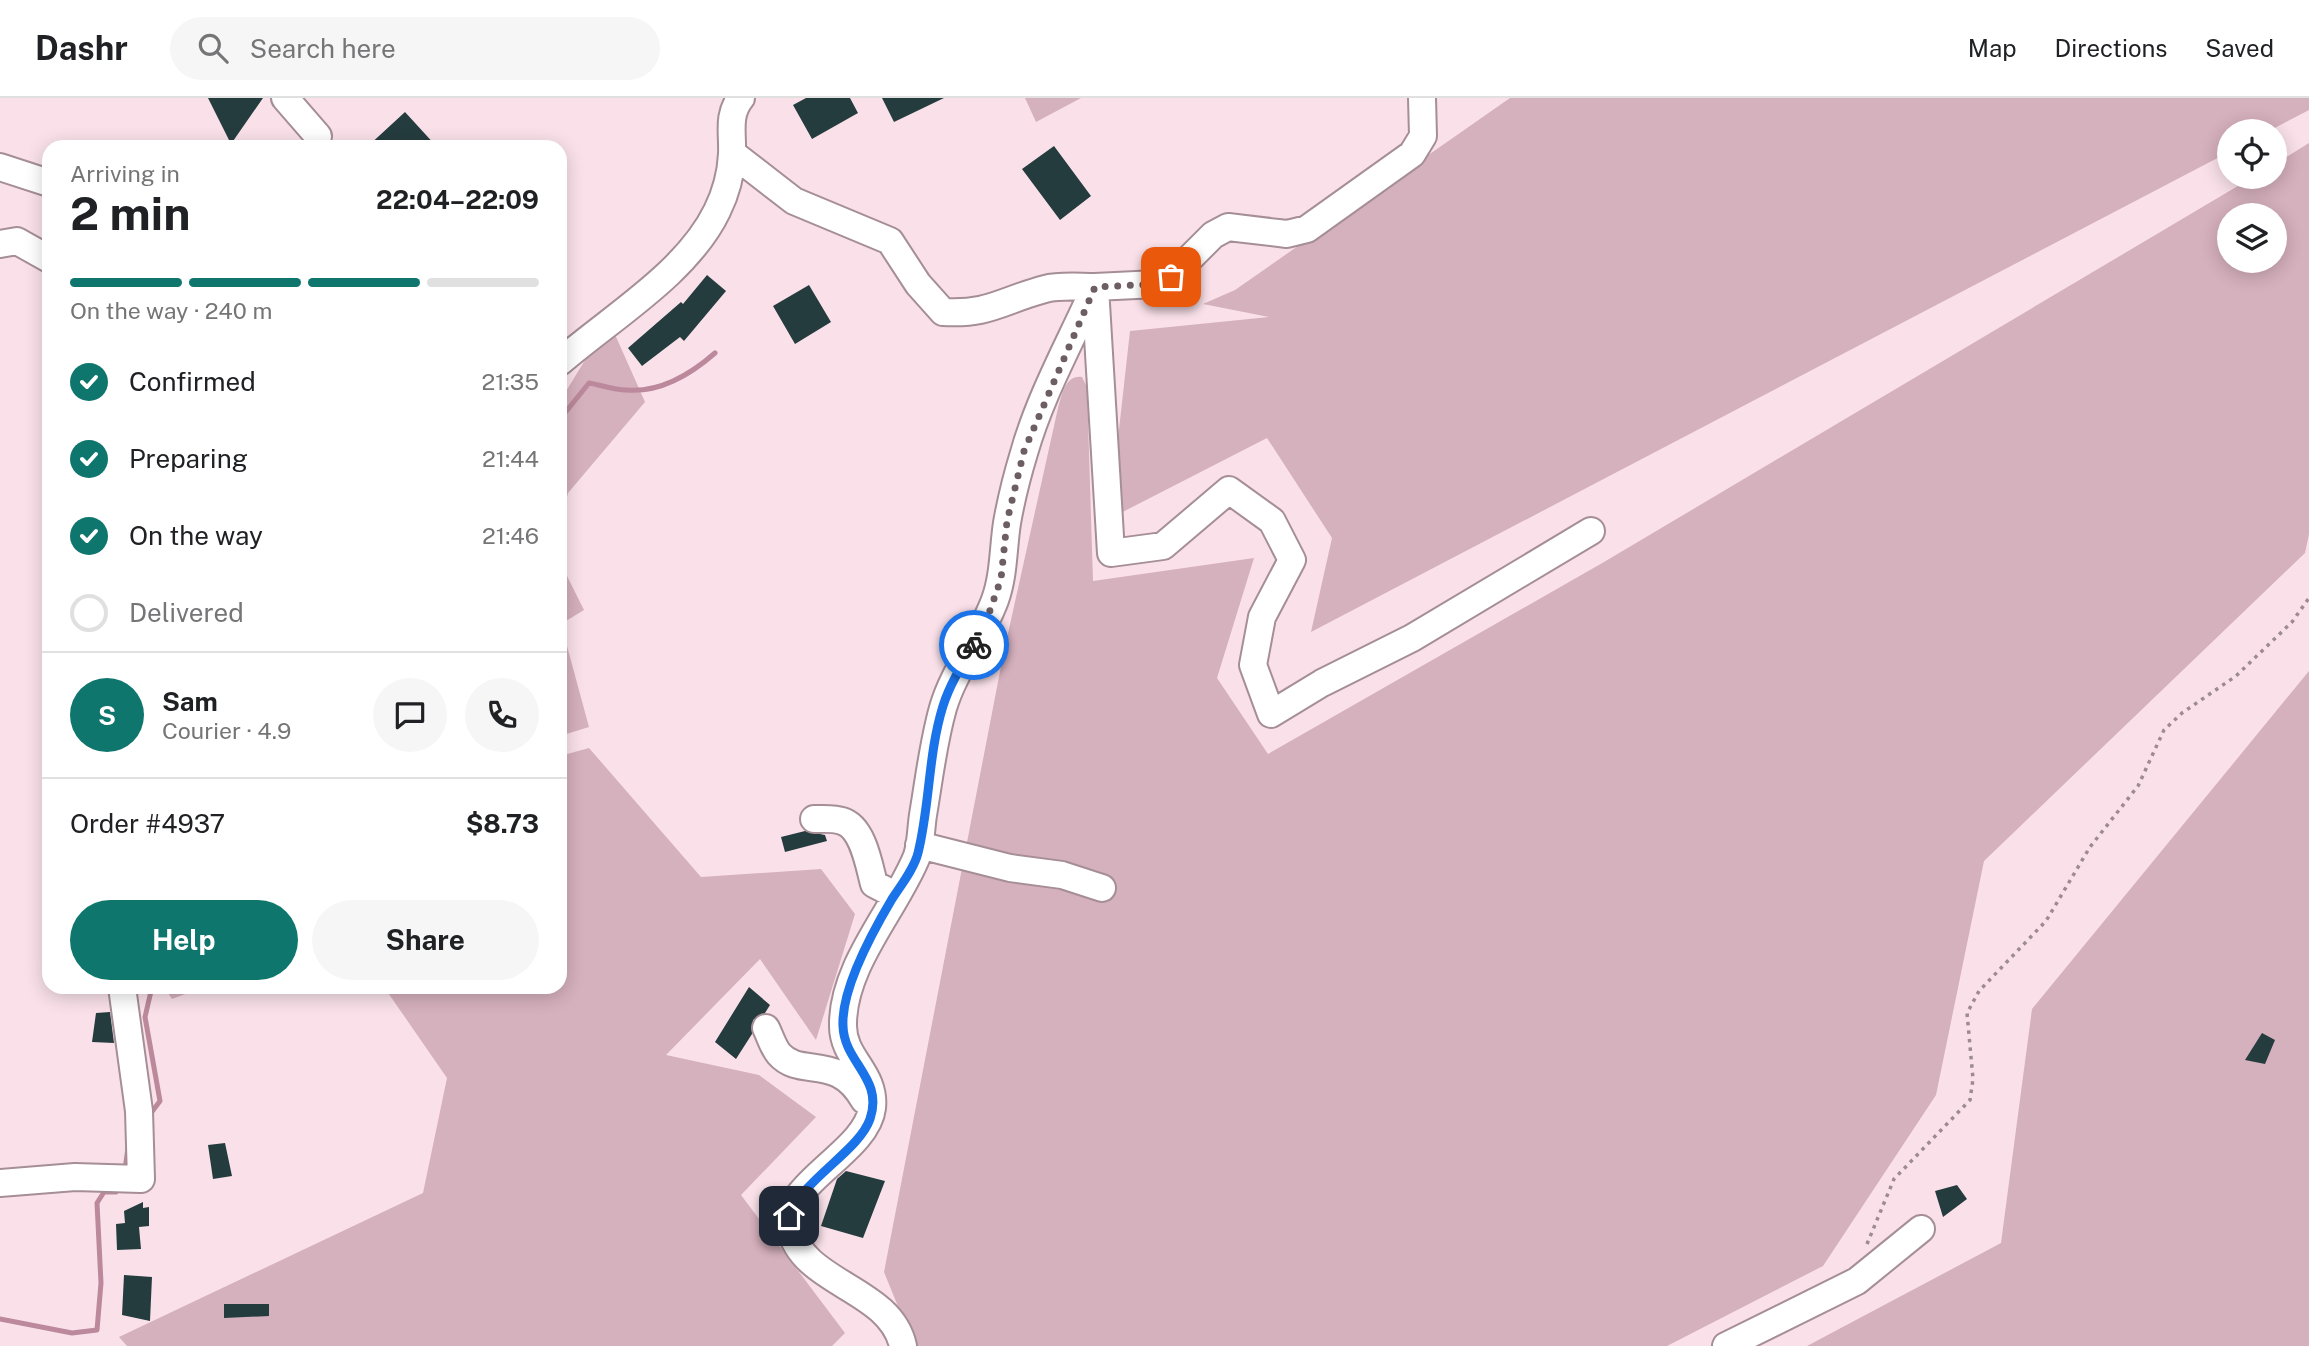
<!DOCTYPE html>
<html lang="en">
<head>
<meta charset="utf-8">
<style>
  :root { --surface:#fff; --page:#f6f6f6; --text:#202124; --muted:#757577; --line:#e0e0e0; --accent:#0f766e }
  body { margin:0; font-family:"Public Sans",sans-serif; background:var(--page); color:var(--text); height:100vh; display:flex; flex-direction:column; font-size:26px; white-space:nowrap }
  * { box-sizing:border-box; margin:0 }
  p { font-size:23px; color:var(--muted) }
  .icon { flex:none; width:38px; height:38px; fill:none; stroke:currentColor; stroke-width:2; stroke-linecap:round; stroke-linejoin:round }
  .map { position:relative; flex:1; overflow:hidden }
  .panel { position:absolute; left:42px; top:42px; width:525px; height:854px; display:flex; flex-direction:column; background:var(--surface); border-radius:21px; box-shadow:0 4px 18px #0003 }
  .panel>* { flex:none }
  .controls { position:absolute; left:2217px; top:21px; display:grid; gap:14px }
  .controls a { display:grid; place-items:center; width:70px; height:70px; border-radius:50%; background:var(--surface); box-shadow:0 4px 18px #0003; font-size:35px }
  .pin { position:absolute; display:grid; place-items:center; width:60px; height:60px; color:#fff; margin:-30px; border-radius:14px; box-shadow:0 4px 10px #0006 }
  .courier { position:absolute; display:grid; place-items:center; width:70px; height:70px; margin:-35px; border:5px solid #1a73e8; border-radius:50%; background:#fff; color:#222; box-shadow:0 2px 9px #0007 }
  .headline em { font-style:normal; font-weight:700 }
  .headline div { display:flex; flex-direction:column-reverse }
  .headline { display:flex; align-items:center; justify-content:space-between; height:119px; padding:0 28px }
  h1 { font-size:46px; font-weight:700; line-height:52px }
  .bar { display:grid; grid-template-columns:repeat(4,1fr); gap:10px 7px; align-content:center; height:84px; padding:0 28px }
  .bar i { height:9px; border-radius:5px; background:var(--line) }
  .bar .current { background:var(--accent) }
  .bar p { grid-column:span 4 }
  .line { display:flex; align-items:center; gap:18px; padding:0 28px; border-top:2px solid var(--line) }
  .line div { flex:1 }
  .round { display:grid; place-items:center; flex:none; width:74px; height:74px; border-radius:37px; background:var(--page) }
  ol { padding:0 28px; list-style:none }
  li { display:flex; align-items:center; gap:21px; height:77px }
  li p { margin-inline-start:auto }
  li .icon { padding:7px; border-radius:50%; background:var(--accent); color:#fff; stroke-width:4 }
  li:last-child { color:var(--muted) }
  li i { width:38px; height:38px; border:4px solid var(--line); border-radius:50% }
  .action { display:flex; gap:14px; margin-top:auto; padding:14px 28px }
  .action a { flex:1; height:80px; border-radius:42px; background:var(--accent); color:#fff; font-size:28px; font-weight:700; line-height:80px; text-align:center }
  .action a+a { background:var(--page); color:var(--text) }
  header { display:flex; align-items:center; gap:42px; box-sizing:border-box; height:98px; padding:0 35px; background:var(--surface); border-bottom:2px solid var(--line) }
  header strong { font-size:33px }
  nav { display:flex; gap:38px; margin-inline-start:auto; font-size:24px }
  .search { width:490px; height:63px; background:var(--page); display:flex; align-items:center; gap:18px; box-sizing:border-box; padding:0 24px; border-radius:38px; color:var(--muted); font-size:26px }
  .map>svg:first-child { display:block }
  .green { fill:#d5b0bd; fill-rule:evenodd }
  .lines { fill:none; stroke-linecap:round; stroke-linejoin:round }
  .stream { stroke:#bb899b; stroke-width:5 }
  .building { fill:#253c3f }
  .minor-casing { stroke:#a58e96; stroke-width:30 }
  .path { stroke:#9d8b91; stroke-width:3.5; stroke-dasharray:3.5 5; stroke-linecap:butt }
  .minor { stroke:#fff; stroke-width:26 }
  .done { stroke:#6c5e63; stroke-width:7; stroke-dasharray:0 12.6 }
  .route { stroke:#1a73e8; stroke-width:9 }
</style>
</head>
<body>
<header>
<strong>Dashr</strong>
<div class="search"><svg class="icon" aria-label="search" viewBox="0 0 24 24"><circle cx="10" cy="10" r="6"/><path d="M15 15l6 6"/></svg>Search here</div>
<nav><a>Map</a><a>Directions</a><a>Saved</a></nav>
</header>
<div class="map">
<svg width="2309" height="1248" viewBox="0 0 2309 1248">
  <rect width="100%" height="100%" fill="#fae1e9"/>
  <path class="green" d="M1025 0H1081L1036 24Z
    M1510 0H2309V12L2269 33H2230L2229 54 1311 534 1332 440 1267 340 1109 421 1130 233 1269 219 1203 206 1235 192Z
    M2309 45V436L2305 455 1984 763 1936 997 1823 1168 1667 1248H914L884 1174 1003 558 1058 310C1062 297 1065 277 1082 279L1087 289 1093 483 1254 460 1217 580 1268 656 1604 464 2253 79H2275V66ZM2230 117H2275V163H2230Z
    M609 223 645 304 568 395 560 428V303Z
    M560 464 584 512 561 526 589 629 560 638Z
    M2309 573V1248H1807L2001 1145 2032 911Z
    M589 650 701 779 821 771 855 816 816 942 760 861 666 957 759 977 816 1019 741 1097 845 1235 832 1248H127L119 1239 423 1095 447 980 384 889H560V658Z
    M164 889H204L172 901Z"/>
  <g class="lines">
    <path class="stream" d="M560 321 589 285C601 287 614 292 626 292 659 295 691 276 715 255
      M148 1019 160 1003 145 919 152 889
      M125 1071 128 1050
      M0 1221 72 1235 97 1232 101 1185 97 1105 104 1094H116L119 1087"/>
  </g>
  <path class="building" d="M208 0H263L231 46Z
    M806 0H850L858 15 812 41 793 7Z
    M882 0H944L894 24Z
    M405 14 437 49H367Z
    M1054 48 1091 98 1060 122 1022 71Z
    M707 177 726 193 684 243 680 239 642 268 628 250 681 204 683 206Z
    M809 187 831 224 795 246 773 208Z
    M805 733 825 737 827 743 785 754 781 739Z
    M749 889 770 907 765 915 753 922 752 936 736 961 715 944Z
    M110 914 114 945 92 944 96 915Z
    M2262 935 2275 942 2265 966 2245 962Z
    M225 1045 232 1078 213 1081 208 1047Z
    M846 1073 885 1083 863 1140 821 1128 837 1081Z
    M1957 1087 1967 1101 1943 1119 1935 1093Z
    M143 1104V1110L149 1109V1128L139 1129 141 1151 117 1152 116 1126 125 1125 124 1113Z
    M124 1177 152 1179 150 1223 122 1217Z
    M224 1206H269V1218L224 1220Z"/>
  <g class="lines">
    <defs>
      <path id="minor" d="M285 0 318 38
        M732 55 794 103 890 143 918 186 943 214C989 217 1003 202 1045 191 1060 187 1079 189 1095 189L1111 455 1163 448 1229 392 1272 423 1292 462 1262 519 1253 567 1271 616 1322 585 1412 540 1591 433
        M0 69 49 85
        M0 146 17 143 49 161
        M560 264C612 219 687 175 717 113 726 95 731 76 732 56 733 36 727 17 741 0
        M814 721C823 721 834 720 842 723 863 729 869 767 874 786L895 797
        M919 747 1010 770 1062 777 1102 790
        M766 930C770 938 773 949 779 956 801 981 837 954 864 1002
        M0 1085 75 1079 141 1081 139 1013 122 889
        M903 1248C890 1189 802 1187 790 1129 780 1087 867 1054 872 1010 876 975 843 961 843 928 842 867 896 811 917 758 921 746 921 730 923 717 929 682 933 645 943 610 954 572 981 540 995 502 1004 477 1003 451 1007 425 1011 402 1017 378 1024 355 1040 298 1071 243 1095 189L1157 186 1171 179 1213 137 1228 129 1287 136 1307 131 1412 56 1423 38 1422 0
        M1726 1248 1857 1183 1921 1131"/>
    </defs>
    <use href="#minor" class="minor-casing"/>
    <path class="path" d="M1867 1146 1894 1081 1970 1002 1973 981 1967 915 1979 893 2046 823 2090 749 2138 688 2164 632 2182 615 2236 578 2292 524 2309 500"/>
    <use href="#minor" class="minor"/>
  </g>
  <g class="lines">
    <path class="done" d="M974 547 988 518 1001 481 1007 423 1024 353 1095 189 1157 186 1171 179"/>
    <path class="route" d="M789 1118C803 1081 859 1053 870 1021 884 980 844 965 843 928 841 890 873 833 892 801 901 787 914 771 918 755 930 707 928 656 943 608 950 586 962 567 974 547"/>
  </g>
</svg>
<div class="controls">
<a><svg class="icon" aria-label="locate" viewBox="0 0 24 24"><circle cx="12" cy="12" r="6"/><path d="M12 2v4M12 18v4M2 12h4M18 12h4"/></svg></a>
<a><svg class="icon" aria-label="layers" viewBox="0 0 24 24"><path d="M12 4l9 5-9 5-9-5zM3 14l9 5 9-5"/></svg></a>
</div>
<div class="pin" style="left:1171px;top:179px;background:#ea580c"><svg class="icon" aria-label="bag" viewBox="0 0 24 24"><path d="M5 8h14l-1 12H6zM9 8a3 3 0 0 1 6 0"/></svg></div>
<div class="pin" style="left:789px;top:1118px;background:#1f2937"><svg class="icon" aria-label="home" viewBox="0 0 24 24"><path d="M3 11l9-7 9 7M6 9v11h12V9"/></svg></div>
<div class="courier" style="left:974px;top:547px"><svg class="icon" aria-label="bike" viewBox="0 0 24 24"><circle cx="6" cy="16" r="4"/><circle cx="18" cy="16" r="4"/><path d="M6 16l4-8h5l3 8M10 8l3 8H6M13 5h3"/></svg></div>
<section class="panel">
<div class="headline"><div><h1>2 min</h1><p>Arriving in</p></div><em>22:04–22:09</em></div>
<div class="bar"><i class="current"></i><i class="current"></i><i class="current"></i><i></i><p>On the way · 240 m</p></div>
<ol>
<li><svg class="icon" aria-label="check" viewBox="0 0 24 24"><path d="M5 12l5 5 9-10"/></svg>Confirmed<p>21:35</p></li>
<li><svg class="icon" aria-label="check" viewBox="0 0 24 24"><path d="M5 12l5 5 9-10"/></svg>Preparing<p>21:44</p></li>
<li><svg class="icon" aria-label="check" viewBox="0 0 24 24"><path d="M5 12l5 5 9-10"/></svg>On the way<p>21:46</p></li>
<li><i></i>Delivered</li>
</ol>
<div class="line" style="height:126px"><b class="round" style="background:var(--accent);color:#fff">S</b><div><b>Sam</b><p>Courier · 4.9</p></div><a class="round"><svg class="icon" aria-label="chat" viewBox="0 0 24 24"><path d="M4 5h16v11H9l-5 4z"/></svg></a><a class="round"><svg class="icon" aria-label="phone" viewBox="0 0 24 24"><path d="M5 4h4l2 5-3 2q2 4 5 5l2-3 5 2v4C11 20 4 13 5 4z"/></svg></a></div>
<div class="line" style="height:91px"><div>Order #4937</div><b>$8.73</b></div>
<div class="action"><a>Help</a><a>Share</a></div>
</section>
</div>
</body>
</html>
